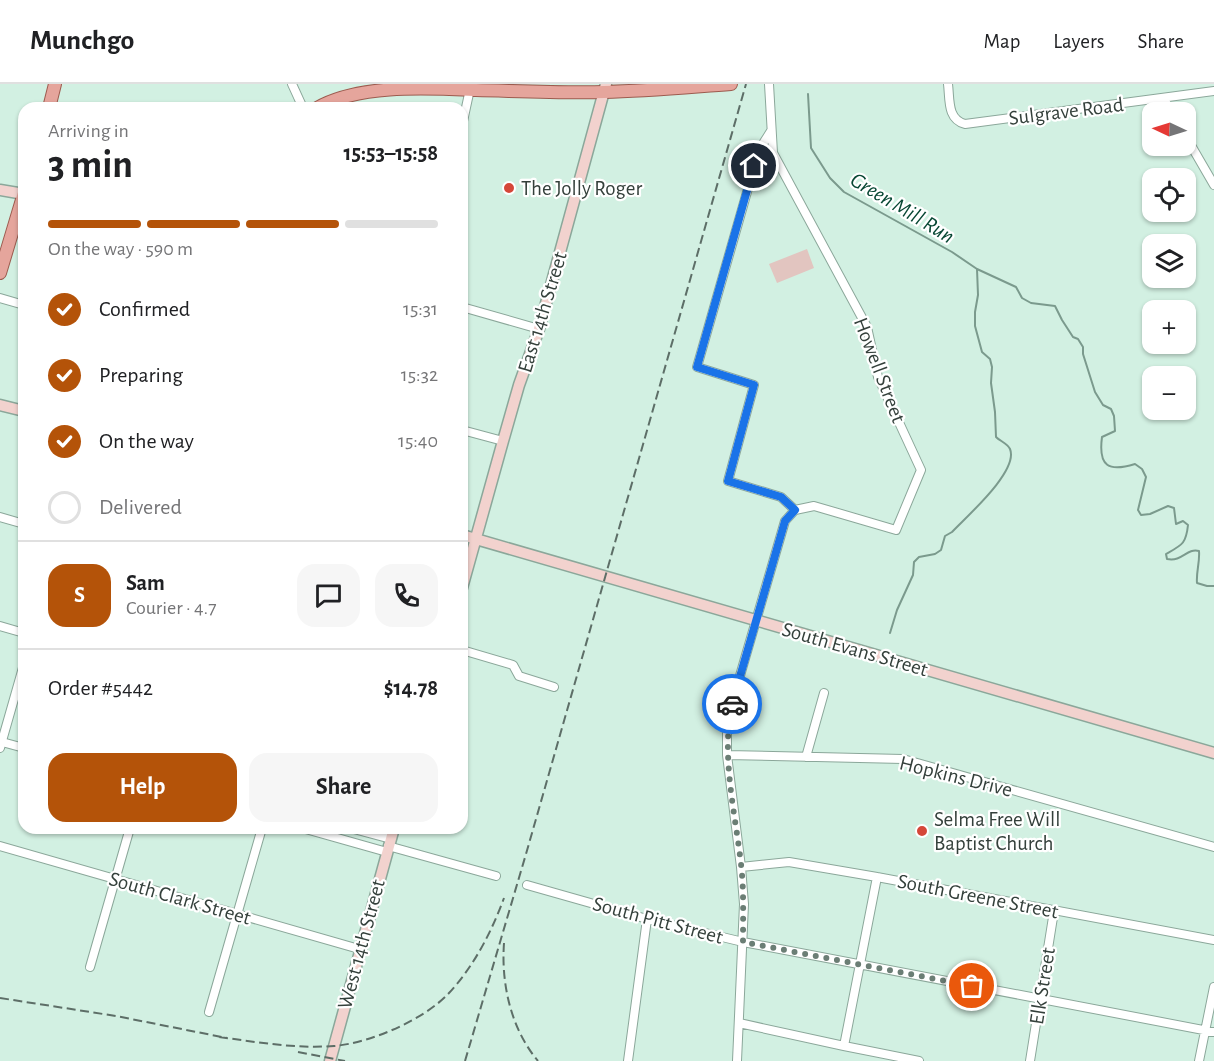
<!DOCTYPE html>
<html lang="en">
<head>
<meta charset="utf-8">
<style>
  :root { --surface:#fff; --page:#f6f6f6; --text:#202124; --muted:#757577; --line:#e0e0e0; --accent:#b45309 }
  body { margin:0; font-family:"Alegreya Sans",sans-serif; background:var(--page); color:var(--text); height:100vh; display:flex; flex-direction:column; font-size:22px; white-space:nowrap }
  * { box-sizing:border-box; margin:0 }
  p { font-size:20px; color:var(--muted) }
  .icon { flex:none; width:33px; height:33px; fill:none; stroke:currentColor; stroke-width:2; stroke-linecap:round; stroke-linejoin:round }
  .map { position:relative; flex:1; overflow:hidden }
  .sheet { position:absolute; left:18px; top:18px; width:450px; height:732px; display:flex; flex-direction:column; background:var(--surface); border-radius:18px; box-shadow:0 2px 4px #0004 }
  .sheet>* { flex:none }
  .needle { width:39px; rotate:274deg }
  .controls { position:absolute; left:1142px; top:18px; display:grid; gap:12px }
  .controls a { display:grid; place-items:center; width:54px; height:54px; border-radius:12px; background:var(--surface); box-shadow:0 2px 4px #0004; font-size:30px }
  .pin { position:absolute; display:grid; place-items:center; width:51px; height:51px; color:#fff; margin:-26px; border:3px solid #fff; border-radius:50%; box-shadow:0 2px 6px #0007 }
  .courier { position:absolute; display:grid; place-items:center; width:60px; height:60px; margin:-30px; border:4px solid #1a73e8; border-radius:50%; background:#fff; color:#222; box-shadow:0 2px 8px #0007 }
  .head em { font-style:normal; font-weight:700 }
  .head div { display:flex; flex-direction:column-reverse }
  .head { display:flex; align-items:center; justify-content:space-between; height:102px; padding:0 30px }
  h1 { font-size:39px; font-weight:700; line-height:45px }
  .bar { display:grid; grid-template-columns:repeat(4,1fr); gap:9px 6px; align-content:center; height:72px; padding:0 30px }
  .bar i { height:8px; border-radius:4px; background:var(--line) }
  .bar .active { background:var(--accent) }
  .bar p { grid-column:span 4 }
  .line { display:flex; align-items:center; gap:15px; padding:0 30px; border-top:2px solid var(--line) }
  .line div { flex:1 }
  .round { display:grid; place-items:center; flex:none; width:63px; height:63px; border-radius:18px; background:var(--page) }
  ol { padding:0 30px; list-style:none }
  li { display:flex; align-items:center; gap:18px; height:66px }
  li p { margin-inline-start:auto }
  li .icon { padding:6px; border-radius:50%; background:var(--accent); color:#fff; stroke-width:4 }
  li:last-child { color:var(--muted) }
  li i { width:33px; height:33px; border:3px solid var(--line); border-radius:50% }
  .cta { display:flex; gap:12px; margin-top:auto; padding:12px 30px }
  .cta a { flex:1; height:69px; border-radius:18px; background:var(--accent); color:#fff; font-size:24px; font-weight:700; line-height:69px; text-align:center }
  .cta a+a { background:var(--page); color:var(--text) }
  header { display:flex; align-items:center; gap:36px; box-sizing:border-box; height:84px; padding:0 30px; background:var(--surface); border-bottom:2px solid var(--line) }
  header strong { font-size:28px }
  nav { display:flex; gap:33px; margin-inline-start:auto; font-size:21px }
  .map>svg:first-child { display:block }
  .green { fill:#e2c5c0 }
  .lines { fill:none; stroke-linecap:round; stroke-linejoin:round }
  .stream { stroke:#7b9a8d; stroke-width:2 }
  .street-casing { stroke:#8ba79a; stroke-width:10 }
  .secondary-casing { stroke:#8ba79a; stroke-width:13 }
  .primary-casing { stroke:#9c5b4f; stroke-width:14 }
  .street { stroke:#fff; stroke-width:8 }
  .secondary { stroke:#f2d2ce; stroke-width:10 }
  .primary { stroke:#e5a59c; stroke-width:12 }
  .rail { stroke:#5d6e67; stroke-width:2; stroke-dasharray:9 4.5; stroke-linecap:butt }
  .done { stroke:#6b7e75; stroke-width:6; stroke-dasharray:0 10.8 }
  .route { stroke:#1a73e8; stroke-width:8 }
  .poi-dot { fill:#d54739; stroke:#fff; stroke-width:2 }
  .labels { text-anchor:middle; stroke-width:4.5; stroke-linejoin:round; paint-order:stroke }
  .street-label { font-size:21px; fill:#34403b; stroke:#fff }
  .poi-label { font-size:21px; fill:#34403b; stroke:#fff; text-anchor:start }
  .water-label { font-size:22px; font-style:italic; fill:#084834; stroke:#fff }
</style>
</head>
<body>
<header>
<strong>Munchgo</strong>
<nav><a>Map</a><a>Layers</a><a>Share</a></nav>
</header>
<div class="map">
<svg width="1214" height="977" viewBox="0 0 1214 977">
  <rect width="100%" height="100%" fill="#d2f0e2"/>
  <path class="green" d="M807 165 814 184 777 199 769 180Z"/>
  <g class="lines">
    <path class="stream" d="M808 10 811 64 830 94 844 108 952 168 977 185 1016 203 1022 214 1031 219 1055 222 1062 236 1073 253 1078 255 1083 263V270L1095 308 1103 321 1111 325 1114 332 1115 347 1102 353C1098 383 1109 388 1135 380L1142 385 1146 393 1138 426 1141 431 1150 430 1168 422 1174 424 1176 440 1183 437 1188 441C1186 460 1182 461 1166 470L1167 475C1183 478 1186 464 1199 467 1200 478 1196 488 1197 499L1207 502H1214
      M890 549 897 526 913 491 914 478 919 473 935 470 941 466 945 452 952 448C966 433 1019 387 1010 365 1008 360 1000 357 996 353L995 328 991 299 992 283 990 275 982 268 975 242V228L978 211 977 185"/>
    <defs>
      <path id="street" d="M292 0 303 24
        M948 0C950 16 947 35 965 40L1214 7
        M1163 14 1172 28
        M462 42 470 5
        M771 47 759 66 697 283 754 301 728 397 781 413 795 426
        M1185 51 1214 101
        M0 214 24 221
        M462 223 539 245
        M462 346 503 357
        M0 433 24 440
        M0 542 24 549
        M462 566 513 581 519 592 554 603
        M2 658 24 664
        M0 664 24 580
        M727 671 903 675 1214 763
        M806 673 824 609
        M302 744 387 768
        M350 744 391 755
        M0 762 359 865
        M388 762 496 792
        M741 783 789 778 877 793 1214 856
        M527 801 647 835 743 858 1214 948
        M90 883 130 744
        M209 928 262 744
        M739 939 844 962 919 977
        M844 962 877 793
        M628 977 647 835
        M737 977 744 820 741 783 727 671V650L737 602 785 437 795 426 814 422 896 446 921 386 878 293 867 243 773 69 769 0
        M1030 977 1054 827
        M1199 977 1214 903"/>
      <path id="secondary" d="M0 106 24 110
        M0 321 24 327
        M462 451 1214 669
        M462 504 503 357 519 301 539 245 606 0
        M330 977 394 744"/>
      <path id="primary" d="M49 24 55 0
        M317 24C359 0 426 4 476 6 519 7 561 9 604 8 646 7 689 3 731 0
        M0 189 24 109"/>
    </defs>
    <use href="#street" class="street-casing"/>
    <use href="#secondary" class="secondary-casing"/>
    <use href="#primary" class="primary-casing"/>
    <use href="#street" class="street"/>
    <use href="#secondary" class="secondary"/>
    <use href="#primary" class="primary"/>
    <path class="rail" d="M504 859C501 900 511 945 538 977
      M0 914 116 932 227 954
      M219 953C257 958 295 965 334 962 370 959 424 936 449 909 474 882 491 849 504 814
      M298 968 345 977
      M465 977 526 770 746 0"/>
  </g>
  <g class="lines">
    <path class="done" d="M732 620C721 673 735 727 741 780 744 806 743 832 743 858L972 902"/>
    <path class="route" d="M732 620 785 437 795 426 781 413 728 397 754 301 697 283 754 82"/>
  </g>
  <g class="poi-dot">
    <circle cx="509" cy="104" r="6"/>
    <circle cx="922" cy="747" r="6"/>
  </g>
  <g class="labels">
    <g class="street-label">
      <text transform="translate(1066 27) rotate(-7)" y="7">Sulgrave Road</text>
      <text transform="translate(542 228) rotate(-73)" y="7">East 14th Street</text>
      <text transform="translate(880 286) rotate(69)" y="7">Howell Street</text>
      <text transform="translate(855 565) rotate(16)" y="7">South Evans Street</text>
      <text transform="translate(956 692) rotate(14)" y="7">Hopkins Drive</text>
      <text transform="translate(978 812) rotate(11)" y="7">South Greene Street</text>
      <text transform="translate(180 814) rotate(16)" y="7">South Clark Street</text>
      <text transform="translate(658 836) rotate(15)" y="7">South Pitt Street</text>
      <text transform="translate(361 860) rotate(-75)" y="7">West 14th Street</text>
      <text transform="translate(1042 902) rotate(-81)" y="7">Elk Street</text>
    </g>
    <g class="poi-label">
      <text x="521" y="111">The Jolly Roger</text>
      <text x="934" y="742">Selma Free Will<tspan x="934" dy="24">Baptist Church</tspan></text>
    </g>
    <g class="water-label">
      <text transform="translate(903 123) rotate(31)" y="8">Green Mill Run</text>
    </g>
  </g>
</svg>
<div class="controls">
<a><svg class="needle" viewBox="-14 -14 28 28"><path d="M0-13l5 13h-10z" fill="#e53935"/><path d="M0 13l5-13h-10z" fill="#757577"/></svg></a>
<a><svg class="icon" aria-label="locate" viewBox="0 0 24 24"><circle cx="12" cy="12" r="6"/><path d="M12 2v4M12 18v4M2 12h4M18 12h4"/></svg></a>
<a><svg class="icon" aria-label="layers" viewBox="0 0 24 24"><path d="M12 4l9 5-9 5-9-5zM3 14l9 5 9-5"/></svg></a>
<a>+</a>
<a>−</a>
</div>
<div class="pin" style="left:972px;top:902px;background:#ea580c"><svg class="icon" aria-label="bag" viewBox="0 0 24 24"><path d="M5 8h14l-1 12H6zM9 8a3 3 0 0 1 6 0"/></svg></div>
<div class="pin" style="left:754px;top:82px;background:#1f2937"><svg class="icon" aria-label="home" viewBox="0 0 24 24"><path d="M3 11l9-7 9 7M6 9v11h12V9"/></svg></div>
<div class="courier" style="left:732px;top:620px"><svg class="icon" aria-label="car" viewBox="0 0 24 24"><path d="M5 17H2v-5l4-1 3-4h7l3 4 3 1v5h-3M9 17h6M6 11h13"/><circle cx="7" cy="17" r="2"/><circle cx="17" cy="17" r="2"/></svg></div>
<section class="sheet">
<div class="head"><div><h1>3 min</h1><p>Arriving in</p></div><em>15:53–15:58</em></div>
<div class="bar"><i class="active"></i><i class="active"></i><i class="active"></i><i></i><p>On the way · 590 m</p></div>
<ol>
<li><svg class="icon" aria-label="check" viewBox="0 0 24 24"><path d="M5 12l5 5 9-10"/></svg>Confirmed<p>15:31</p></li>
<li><svg class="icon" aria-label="check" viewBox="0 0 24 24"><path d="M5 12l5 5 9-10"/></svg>Preparing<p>15:32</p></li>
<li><svg class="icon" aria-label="check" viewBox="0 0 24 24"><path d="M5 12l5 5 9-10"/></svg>On the way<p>15:40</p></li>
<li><i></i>Delivered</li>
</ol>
<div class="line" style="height:108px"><b class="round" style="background:var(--accent);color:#fff">S</b><div><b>Sam</b><p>Courier · 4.7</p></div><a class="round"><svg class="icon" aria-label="chat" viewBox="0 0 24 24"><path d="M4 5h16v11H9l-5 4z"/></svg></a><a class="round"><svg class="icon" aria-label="phone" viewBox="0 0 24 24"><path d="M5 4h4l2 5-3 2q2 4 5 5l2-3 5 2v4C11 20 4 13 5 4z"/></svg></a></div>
<div class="line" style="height:78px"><div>Order #5442</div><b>$14.78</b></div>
<div class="cta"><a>Help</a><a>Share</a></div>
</section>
</div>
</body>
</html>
